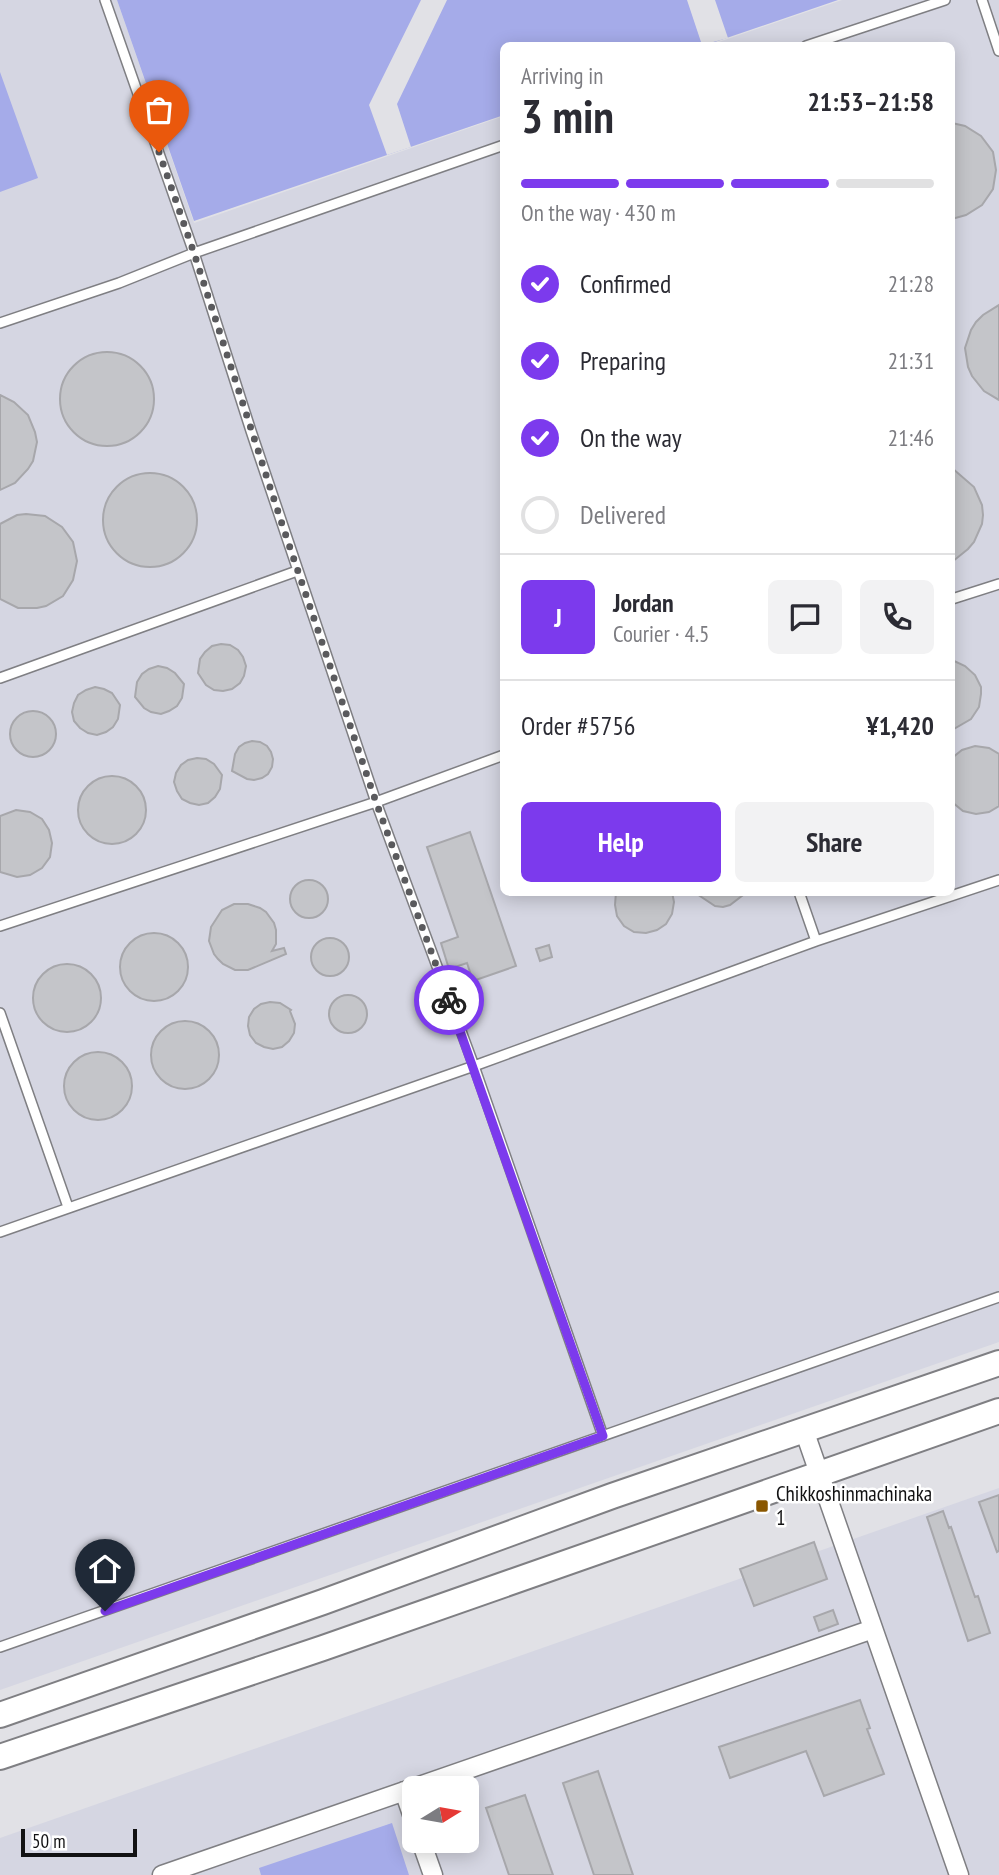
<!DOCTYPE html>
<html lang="en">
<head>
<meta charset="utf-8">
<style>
  :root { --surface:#fff; --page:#f2f2f3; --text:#2b2b33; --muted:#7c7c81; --line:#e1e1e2; --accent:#7c3aed }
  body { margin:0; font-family:"PT Sans Narrow",sans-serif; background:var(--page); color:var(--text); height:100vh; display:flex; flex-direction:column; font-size:26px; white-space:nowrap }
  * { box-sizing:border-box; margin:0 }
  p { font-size:23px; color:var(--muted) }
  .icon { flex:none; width:38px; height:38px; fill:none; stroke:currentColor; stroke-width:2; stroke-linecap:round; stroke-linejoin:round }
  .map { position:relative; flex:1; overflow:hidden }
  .panel { position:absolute; left:500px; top:42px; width:455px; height:854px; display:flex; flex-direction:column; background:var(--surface); border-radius:10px; box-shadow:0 4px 18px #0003 }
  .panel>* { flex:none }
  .needle { width:46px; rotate:79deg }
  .buttons { position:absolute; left:402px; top:1776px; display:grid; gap:14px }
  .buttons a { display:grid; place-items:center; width:77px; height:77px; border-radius:10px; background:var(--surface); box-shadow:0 4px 18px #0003; font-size:35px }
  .scale { position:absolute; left:21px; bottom:18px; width:116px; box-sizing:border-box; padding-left:7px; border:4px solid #121213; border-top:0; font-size:19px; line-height:24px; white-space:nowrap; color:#121213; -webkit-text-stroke:5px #fff; paint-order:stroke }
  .pin { position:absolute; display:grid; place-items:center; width:60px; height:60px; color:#fff; margin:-72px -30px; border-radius:50% 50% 50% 0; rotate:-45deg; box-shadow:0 0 7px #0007 }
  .pin .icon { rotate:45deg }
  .courier { position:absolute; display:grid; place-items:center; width:70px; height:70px; margin:-35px; border:5px solid #7c3aed; border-radius:50%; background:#fff; color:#222; box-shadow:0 2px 9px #0007 }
  .head em { font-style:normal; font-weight:800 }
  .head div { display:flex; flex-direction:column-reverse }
  .head { display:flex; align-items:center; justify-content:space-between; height:119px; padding:0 21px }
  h1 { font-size:46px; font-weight:800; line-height:52px }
  .bar { display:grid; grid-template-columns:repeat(4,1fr); gap:10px 7px; align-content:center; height:84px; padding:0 21px }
  .bar i { height:9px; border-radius:5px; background:var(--line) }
  .bar .active { background:var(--accent) }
  .bar p { grid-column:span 4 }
  .line { display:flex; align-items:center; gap:18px; padding:0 21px; border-top:2px solid var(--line) }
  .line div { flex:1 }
  .round { display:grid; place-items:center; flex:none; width:74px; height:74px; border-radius:10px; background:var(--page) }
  ol { padding:0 21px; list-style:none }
  li { display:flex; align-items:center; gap:21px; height:77px }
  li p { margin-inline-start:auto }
  li .icon { padding:7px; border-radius:50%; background:var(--accent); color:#fff; stroke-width:4 }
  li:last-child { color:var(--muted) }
  li i { width:38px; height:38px; border:4px solid var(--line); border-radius:50% }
  .cta { display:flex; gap:14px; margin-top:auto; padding:14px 21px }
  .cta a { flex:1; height:80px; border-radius:10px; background:var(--accent); color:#fff; font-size:28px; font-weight:800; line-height:80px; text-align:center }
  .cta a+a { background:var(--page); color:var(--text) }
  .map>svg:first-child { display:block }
  .built { fill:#d5d6e2; fill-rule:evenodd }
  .water { fill:#a5abe9 }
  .pier { fill:#e1e1e6 }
  .building { fill:#c4c5c9; stroke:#a7a7ab; stroke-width:2 }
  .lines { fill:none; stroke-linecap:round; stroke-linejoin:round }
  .lane-casing { stroke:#7f7f83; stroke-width:12 }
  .street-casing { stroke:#7f7f83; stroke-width:21 }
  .secondary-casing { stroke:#7f7f83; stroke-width:28 }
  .lane { stroke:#fff; stroke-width:9 }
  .street { stroke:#fff; stroke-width:18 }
  .secondary { stroke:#fff; stroke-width:24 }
  .done { stroke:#5a5a5d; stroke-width:7; stroke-dasharray:0 12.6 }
  .route { stroke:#7c3aed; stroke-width:9 }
  .poi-dot { fill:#8a5701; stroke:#fff; stroke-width:2.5 }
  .labels { text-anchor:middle; stroke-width:5; stroke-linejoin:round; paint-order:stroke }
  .poi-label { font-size:21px; fill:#121213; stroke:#fff; text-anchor:start }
</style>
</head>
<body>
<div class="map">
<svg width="999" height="1875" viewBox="0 0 999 1875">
  <rect width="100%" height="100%" fill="#e1e1e6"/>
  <path class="built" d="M0 0H117L194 223 504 116V892H952V46L710 45 842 0H999V1342L0 1690Z
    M999 1488V1875H0V1838ZM415 1788H467V1841H415Z"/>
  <path class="water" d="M117 0H838L706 45 504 46V115L194 221Z
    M0 72 38 178 0 192Z
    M392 1823 409 1875H261L259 1868Z"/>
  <path class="pier" d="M421 0H447L397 104 411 147 387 155 369 105Z
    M687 0H715L728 38 702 45Z"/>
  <path class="building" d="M952 123 965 126 981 136 993 152 996 170 993 189 982 205 966 215 952 219Z
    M999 305V400L984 391 972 376 968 367 965 348 971 330 976 322 983 315Z
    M60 399a47 47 0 1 1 94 0a47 47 0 1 1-94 0Z
    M0 395 14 402 28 415 35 432 37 442 33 461 28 469 15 483 0 490Z
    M952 468 974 487 982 505 983 515 982 524 974 542 968 549 952 562Z
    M103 520a47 47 0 1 1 94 0a47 47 0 1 1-94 0Z
    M26 514 45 516 62 527 73 542 77 561 73 580 63 596 46 606 37 608H18L0 599V524L17 515Z
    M221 644 230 645 238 650 243 657 246 666 244 676 240 683 232 689 223 691 214 690 206 685 198 673 200 659 205 652 212 646Z
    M952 660 965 666 975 675 981 687V694L979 707 971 719 952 730Z
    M158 666 167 668 175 673 184 684 182 698 177 706 169 711 161 714 151 712 144 708 135 697 137 682 142 674 149 669Z
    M95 687 104 689 112 693 120 705 118 719 113 727 106 732 97 735 88 733 80 728 74 721 72 712 74 703 78 695 86 690Z
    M10 734a23 23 0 1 1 46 0a23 23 0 1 1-46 0Z
    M252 741 260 742 267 746 271 752 273 759 272 767 268 774 262 778 254 780 247 779 232 771 235 754 239 747 245 743Z
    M975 746 989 748 999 754V806L989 812 976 814 963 811 952 802V758L962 750Z
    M197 758 206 759 214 764 222 775 220 789 215 797 208 803 199 805 190 803 182 799 177 791 174 782 176 773 181 765 188 760Z
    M78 810a34 34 0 1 1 68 0a34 34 0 1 1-68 0Z
    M16 810 30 812 42 819 49 830 52 843 50 857 42 868 30 875 17 877 0 872V816Z
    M470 832 516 966 473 981 467 963 449 969 441 943 458 937 427 847Z
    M290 899a19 19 0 1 1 38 0a19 19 0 1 1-38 0Z
    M616 892H672L674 902 672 914 666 924 657 930 646 933 634 932 624 926 617 916 615 905Z
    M694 892H747L730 905 723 907 715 906Z
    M234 904H248L260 908 266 912 274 923 276 930V944L272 951 284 948 286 954 248 970H235L223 964 218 959 214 954 209 941 211 927 222 910Z
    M120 967a34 34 0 1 1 68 0a34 34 0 1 1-68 0Z
    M311 957a19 19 0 1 1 38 0a19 19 0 1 1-38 0Z
    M549 945 552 957 540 961 536 949Z
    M33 998a34 34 0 1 1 68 0a34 34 0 1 1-68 0Z
    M329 1014a19 19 0 1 1 38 0a19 19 0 1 1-38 0Z
    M270 1002 280 1003 291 1010 290 1011 295 1024 294 1033 289 1041 282 1047 273 1049 264 1047 256 1043 250 1035 248 1026 249 1017 254 1009 261 1004Z
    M151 1055a34 34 0 1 1 68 0a34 34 0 1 1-68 0Z
    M64 1086a34 34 0 1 1 68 0a34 34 0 1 1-68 0Z
    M999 1495V1551L997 1552 979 1502Z
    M943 1511 949 1528 951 1527 975 1597 978 1596 990 1633 968 1641 927 1517Z
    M814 1542 827 1579 754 1606 740 1569Z
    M833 1610 838 1624 819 1631 814 1617Z
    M860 1700 870 1728 867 1729 884 1774 824 1796 806 1751 730 1778 719 1747Z
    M598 1771 633 1875H594L563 1783Z
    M525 1795 553 1875H509L486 1808Z"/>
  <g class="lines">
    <defs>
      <path id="lane" d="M105 0 194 253 251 431 376 802 474 1066 603 1436
        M982 0 999 51
        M806 46 945 0
        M0 323 119 283 194 253 504 145
        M952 599 999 584
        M0 678 297 571
        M799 892 816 941
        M0 926 376 802 504 755
        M0 1013 68 1207
        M0 1232 474 1066 816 941 999 880
        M0 1647 999 1297"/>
      <path id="street" d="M804 1430 959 1875
        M404 1791 415 1823
        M421 1841 433 1875
        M162 1875 873 1629"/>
      <path id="secondary" d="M0 1715 323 1602 612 1496 999 1363
        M0 1757 323 1648 999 1411"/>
    </defs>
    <use href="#lane" class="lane-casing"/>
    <use href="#street" class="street-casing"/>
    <use href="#secondary" class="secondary-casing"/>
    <use href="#lane" class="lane"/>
    <use href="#street" class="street"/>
    <use href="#secondary" class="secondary"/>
  </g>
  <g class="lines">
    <path class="done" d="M159 152 194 253 282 524 376 802 449 1000"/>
    <path class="route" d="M105 1611 603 1436 449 1000"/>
  </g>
  <rect class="poi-dot" x="755" y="1499" width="14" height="14" rx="3.5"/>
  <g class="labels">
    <g class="poi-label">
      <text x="776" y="1501">Chikkoshinmachinaka<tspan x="776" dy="24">1</tspan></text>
    </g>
  </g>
</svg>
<div class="buttons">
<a><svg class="needle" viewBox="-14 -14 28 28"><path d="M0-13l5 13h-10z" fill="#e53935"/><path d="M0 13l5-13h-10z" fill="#7c7c81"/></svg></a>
</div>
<div class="scale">50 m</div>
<div class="pin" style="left:159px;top:152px;background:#ea580c"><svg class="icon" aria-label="bag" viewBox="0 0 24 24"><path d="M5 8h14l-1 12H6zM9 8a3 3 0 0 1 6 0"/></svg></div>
<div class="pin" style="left:105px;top:1611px;background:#1f2937"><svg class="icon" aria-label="home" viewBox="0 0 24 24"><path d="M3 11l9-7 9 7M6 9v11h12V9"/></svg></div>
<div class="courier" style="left:449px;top:1000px"><svg class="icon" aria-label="bike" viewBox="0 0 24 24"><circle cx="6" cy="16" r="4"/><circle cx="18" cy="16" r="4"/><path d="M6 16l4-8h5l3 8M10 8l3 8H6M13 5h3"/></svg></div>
<section class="panel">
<div class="head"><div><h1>3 min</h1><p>Arriving in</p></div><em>21:53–21:58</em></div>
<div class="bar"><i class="active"></i><i class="active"></i><i class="active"></i><i></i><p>On the way · 430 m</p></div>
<ol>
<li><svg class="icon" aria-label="check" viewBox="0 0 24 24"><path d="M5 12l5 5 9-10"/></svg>Confirmed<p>21:28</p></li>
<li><svg class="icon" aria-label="check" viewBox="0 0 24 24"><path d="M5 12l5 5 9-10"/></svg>Preparing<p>21:31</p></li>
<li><svg class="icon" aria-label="check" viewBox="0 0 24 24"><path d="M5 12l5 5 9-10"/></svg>On the way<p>21:46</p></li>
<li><i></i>Delivered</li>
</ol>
<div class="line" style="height:126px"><b class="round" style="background:var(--accent);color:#fff">J</b><div><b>Jordan</b><p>Courier · 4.5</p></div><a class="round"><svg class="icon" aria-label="chat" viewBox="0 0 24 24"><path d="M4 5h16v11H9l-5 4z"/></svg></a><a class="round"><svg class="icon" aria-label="phone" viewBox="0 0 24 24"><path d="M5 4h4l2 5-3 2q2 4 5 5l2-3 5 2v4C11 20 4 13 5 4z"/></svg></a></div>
<div class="line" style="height:91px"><div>Order #5756</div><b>¥1,420</b></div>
<div class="cta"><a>Help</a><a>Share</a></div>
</section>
</div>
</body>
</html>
